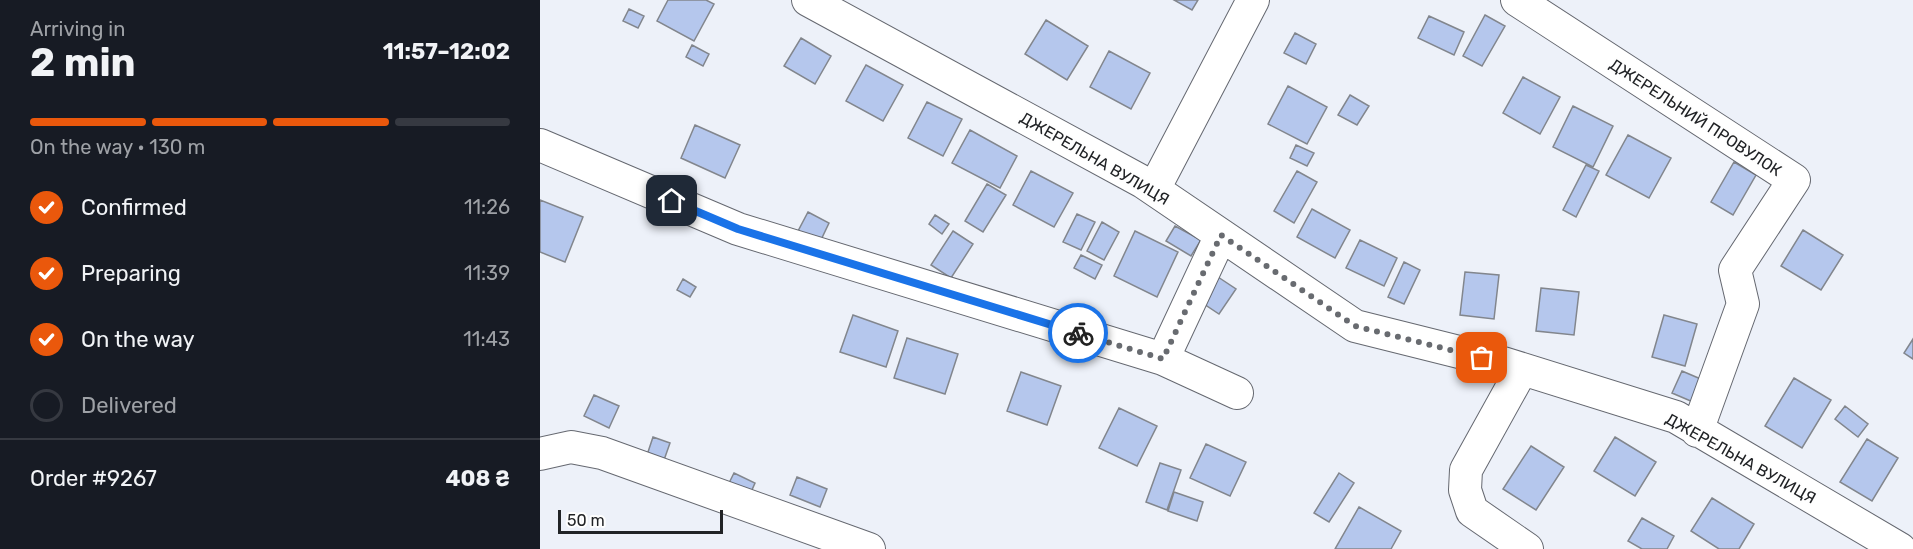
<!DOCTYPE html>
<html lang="en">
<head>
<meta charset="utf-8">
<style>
  :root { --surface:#171b24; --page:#20242c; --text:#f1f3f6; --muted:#9ea1a6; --line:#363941; --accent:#ea580c }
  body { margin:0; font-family:Rubik,sans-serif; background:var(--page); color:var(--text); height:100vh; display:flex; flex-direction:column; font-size:22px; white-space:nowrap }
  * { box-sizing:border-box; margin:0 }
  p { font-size:20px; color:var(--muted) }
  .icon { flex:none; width:33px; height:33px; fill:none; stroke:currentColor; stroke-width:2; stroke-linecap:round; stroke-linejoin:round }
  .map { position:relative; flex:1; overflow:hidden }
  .drawer { display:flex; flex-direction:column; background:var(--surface); width:540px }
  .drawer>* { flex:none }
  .scale { position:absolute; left:18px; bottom:15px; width:165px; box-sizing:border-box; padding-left:6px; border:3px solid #212326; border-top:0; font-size:16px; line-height:21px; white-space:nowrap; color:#212326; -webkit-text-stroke:4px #fefefe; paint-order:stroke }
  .pin { position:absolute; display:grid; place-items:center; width:51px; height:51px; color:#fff; margin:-26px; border-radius:12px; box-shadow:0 3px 9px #0006 }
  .courier { position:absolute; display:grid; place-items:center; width:60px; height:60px; margin:-30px; border:4px solid #1a73e8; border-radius:50%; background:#fff; color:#222; box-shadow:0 2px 8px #0007 }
  .headline em { font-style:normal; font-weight:700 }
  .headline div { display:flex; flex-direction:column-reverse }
  .headline { display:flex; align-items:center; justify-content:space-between; height:102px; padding:0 30px }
  h1 { font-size:39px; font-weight:700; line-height:45px }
  .bar { display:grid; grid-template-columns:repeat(4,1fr); gap:9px 6px; align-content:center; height:72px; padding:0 30px }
  .bar i { height:8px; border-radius:4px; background:var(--line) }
  .bar .current { background:var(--accent) }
  .bar p { grid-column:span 4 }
  .line { display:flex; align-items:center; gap:15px; padding:0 30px; border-top:2px solid var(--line) }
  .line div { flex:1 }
  ol { padding:0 30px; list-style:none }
  li { display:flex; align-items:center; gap:18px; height:66px }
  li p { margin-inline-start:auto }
  li .icon { padding:6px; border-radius:50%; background:var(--accent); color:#fff; stroke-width:4 }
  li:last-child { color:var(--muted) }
  li i { width:33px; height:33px; border:3px solid var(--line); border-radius:50% }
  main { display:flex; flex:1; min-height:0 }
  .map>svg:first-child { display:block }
  .building { fill:#b5c7ed; stroke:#82868d; stroke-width:1.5 }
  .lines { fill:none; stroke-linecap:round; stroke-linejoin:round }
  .minor-casing { stroke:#656870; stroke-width:34 }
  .minor { stroke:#fff; stroke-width:32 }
  .done { stroke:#686b70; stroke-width:6; stroke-dasharray:0 10.8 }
  .route { stroke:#1a73e8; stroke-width:8 }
  .labels { text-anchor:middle; stroke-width:4.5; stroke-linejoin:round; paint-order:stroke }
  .street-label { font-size:16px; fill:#212326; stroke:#fefefe }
</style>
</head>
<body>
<main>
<section class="drawer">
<div class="headline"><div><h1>2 min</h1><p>Arriving in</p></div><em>11:57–12:02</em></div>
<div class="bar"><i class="current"></i><i class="current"></i><i class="current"></i><i></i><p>On the way · 130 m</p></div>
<ol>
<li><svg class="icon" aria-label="check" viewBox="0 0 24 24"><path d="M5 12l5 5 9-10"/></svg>Confirmed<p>11:26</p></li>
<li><svg class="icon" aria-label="check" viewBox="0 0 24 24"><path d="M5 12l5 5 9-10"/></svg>Preparing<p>11:39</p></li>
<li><svg class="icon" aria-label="check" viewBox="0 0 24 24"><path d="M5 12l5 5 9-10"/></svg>On the way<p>11:43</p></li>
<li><i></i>Delivered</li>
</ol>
<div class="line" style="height:78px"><div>Order #9267</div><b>408 ₴</b></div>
</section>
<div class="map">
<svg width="1373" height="549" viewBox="0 0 1373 549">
  <rect width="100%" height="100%" fill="#edf1f9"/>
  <path class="building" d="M128 0H166L174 4 154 41 117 21Z
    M634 0H658L652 10Z
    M89 9 104 16 98 28 83 21Z
    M945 15 965 26 942 66 923 56Z
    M889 16 924 32 914 55 878 38Z
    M506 20 548 46 527 80 485 54Z
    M755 33 776 44 766 64 744 53Z
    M261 38 291 56 275 84 244 66Z
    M152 45 169 54 163 66 146 57Z
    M569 51 610 73 591 109 550 87Z
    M326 65 363 85 343 121 306 101Z
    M983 77 1020 97 1000 134 963 113Z
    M748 86 787 107 767 144 728 124Z
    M810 95 829 106 817 125 798 115Z
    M387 102 422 119 403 156 368 138Z
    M1033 106 1073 126 1053 167 1013 147Z
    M155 125 200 145 185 178 141 158Z
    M430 130 477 156 460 188 412 163Z
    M1088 135 1131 158 1109 198 1066 175Z
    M756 145 774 153 767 166 750 158Z
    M1194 162 1216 175 1193 215 1171 202Z
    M1046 165 1059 171 1036 217 1023 210Z
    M491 171 533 193 514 227 473 205Z
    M757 171 777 182 754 223 734 211Z
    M447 184 466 195 443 232 425 221Z
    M0 200 43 217 25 262 0 252Z
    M772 209 810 230 795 258 757 237Z
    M268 212 289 223 279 244 257 233Z
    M537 214 555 222 541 250 523 242Z
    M395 215 409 224 402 234 389 224Z
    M562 222 579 232 564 260 547 251Z
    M635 226 661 240 651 256 626 241Z
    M1263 230 1303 255 1281 290 1241 266Z
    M413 231 433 244 411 278 391 265Z
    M595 231 638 252 617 297 574 276Z
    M820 240 857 258 844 286 806 268Z
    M541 255 562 265 555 279 534 268Z
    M864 262 880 270 864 304 848 297Z
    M925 272 959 275 954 319 920 315Z
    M678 277 696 289 679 314 661 302Z
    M143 279 156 287 150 297 137 290Z
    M1001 288 1039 292 1034 335 996 331Z
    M313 315 358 331 346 367 300 352Z
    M1124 315 1157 324 1145 366 1112 357Z
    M367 338 418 354 405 394 354 378Z
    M1373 339V359L1364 353Z
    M1142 371 1163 380 1153 402 1132 393Z
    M481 372 521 386 507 425 467 411Z
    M1254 378 1291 400 1262 448 1225 426Z
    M54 395 79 406 69 428 44 416Z
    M1305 406 1328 424 1318 437 1295 419Z
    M579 408 617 426 597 466 559 448Z
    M113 437 130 443 124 460 107 455Z
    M1075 437 1116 462 1095 496 1054 471Z
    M1327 439 1358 458 1332 501 1300 482Z
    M666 444 706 462 690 496 650 478Z
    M991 446 1024 467 996 510 963 489Z
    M620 463 641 470 627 510 606 502Z
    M194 473 215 483 211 492 189 483Z
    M799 473 814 483 789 522 774 513Z
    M257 477 287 489 280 507 250 495Z
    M634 492 663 502 657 521 628 511Z
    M1172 498 1214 524 1199 549H1179L1151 531Z
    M819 507 861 531 851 549H795Z
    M1102 518 1134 536 1127 549H1102L1088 541Z"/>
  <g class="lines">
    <defs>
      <path id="minor" d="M268 0 603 182 815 326 963 363 1136 417 1360 549
        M977 0 1254 180 1195 270 1203 304 1157 431
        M0 145 198 229 623 359 681 235
        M614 189 713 0
        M623 359 697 393
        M982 369 926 470 925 490 932 511 987 549
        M0 454 31 447 62 453 329 549"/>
    </defs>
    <use href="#minor" class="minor-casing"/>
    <use href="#minor" class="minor"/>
  </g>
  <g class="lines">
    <path class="done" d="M538 333 623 359 681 235 815 326 942 358"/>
    <path class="route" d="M132 201 198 229 538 333"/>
  </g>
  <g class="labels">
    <g class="street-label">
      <text transform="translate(1156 117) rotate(33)" y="6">ДЖЕРЕЛЬНИЙ ПРОВУЛОК</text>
      <text transform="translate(555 158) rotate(30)" y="6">ДЖЕРЕЛЬНА ВУЛИЦЯ</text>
      <text transform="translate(1201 458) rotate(29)" y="6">ДЖЕРЕЛЬНА ВУЛИЦЯ</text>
    </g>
  </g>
</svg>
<div class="scale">50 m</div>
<div class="pin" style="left:942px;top:358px;background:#ea580c"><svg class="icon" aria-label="bag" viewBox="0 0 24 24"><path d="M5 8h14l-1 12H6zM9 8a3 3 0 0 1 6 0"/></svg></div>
<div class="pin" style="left:132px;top:201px;background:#1f2937"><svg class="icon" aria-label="home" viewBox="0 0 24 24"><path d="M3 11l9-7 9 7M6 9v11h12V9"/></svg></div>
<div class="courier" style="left:538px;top:333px"><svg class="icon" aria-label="bike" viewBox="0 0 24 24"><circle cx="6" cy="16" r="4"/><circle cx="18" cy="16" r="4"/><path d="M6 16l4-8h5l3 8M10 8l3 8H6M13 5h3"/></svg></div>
</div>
</main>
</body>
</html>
